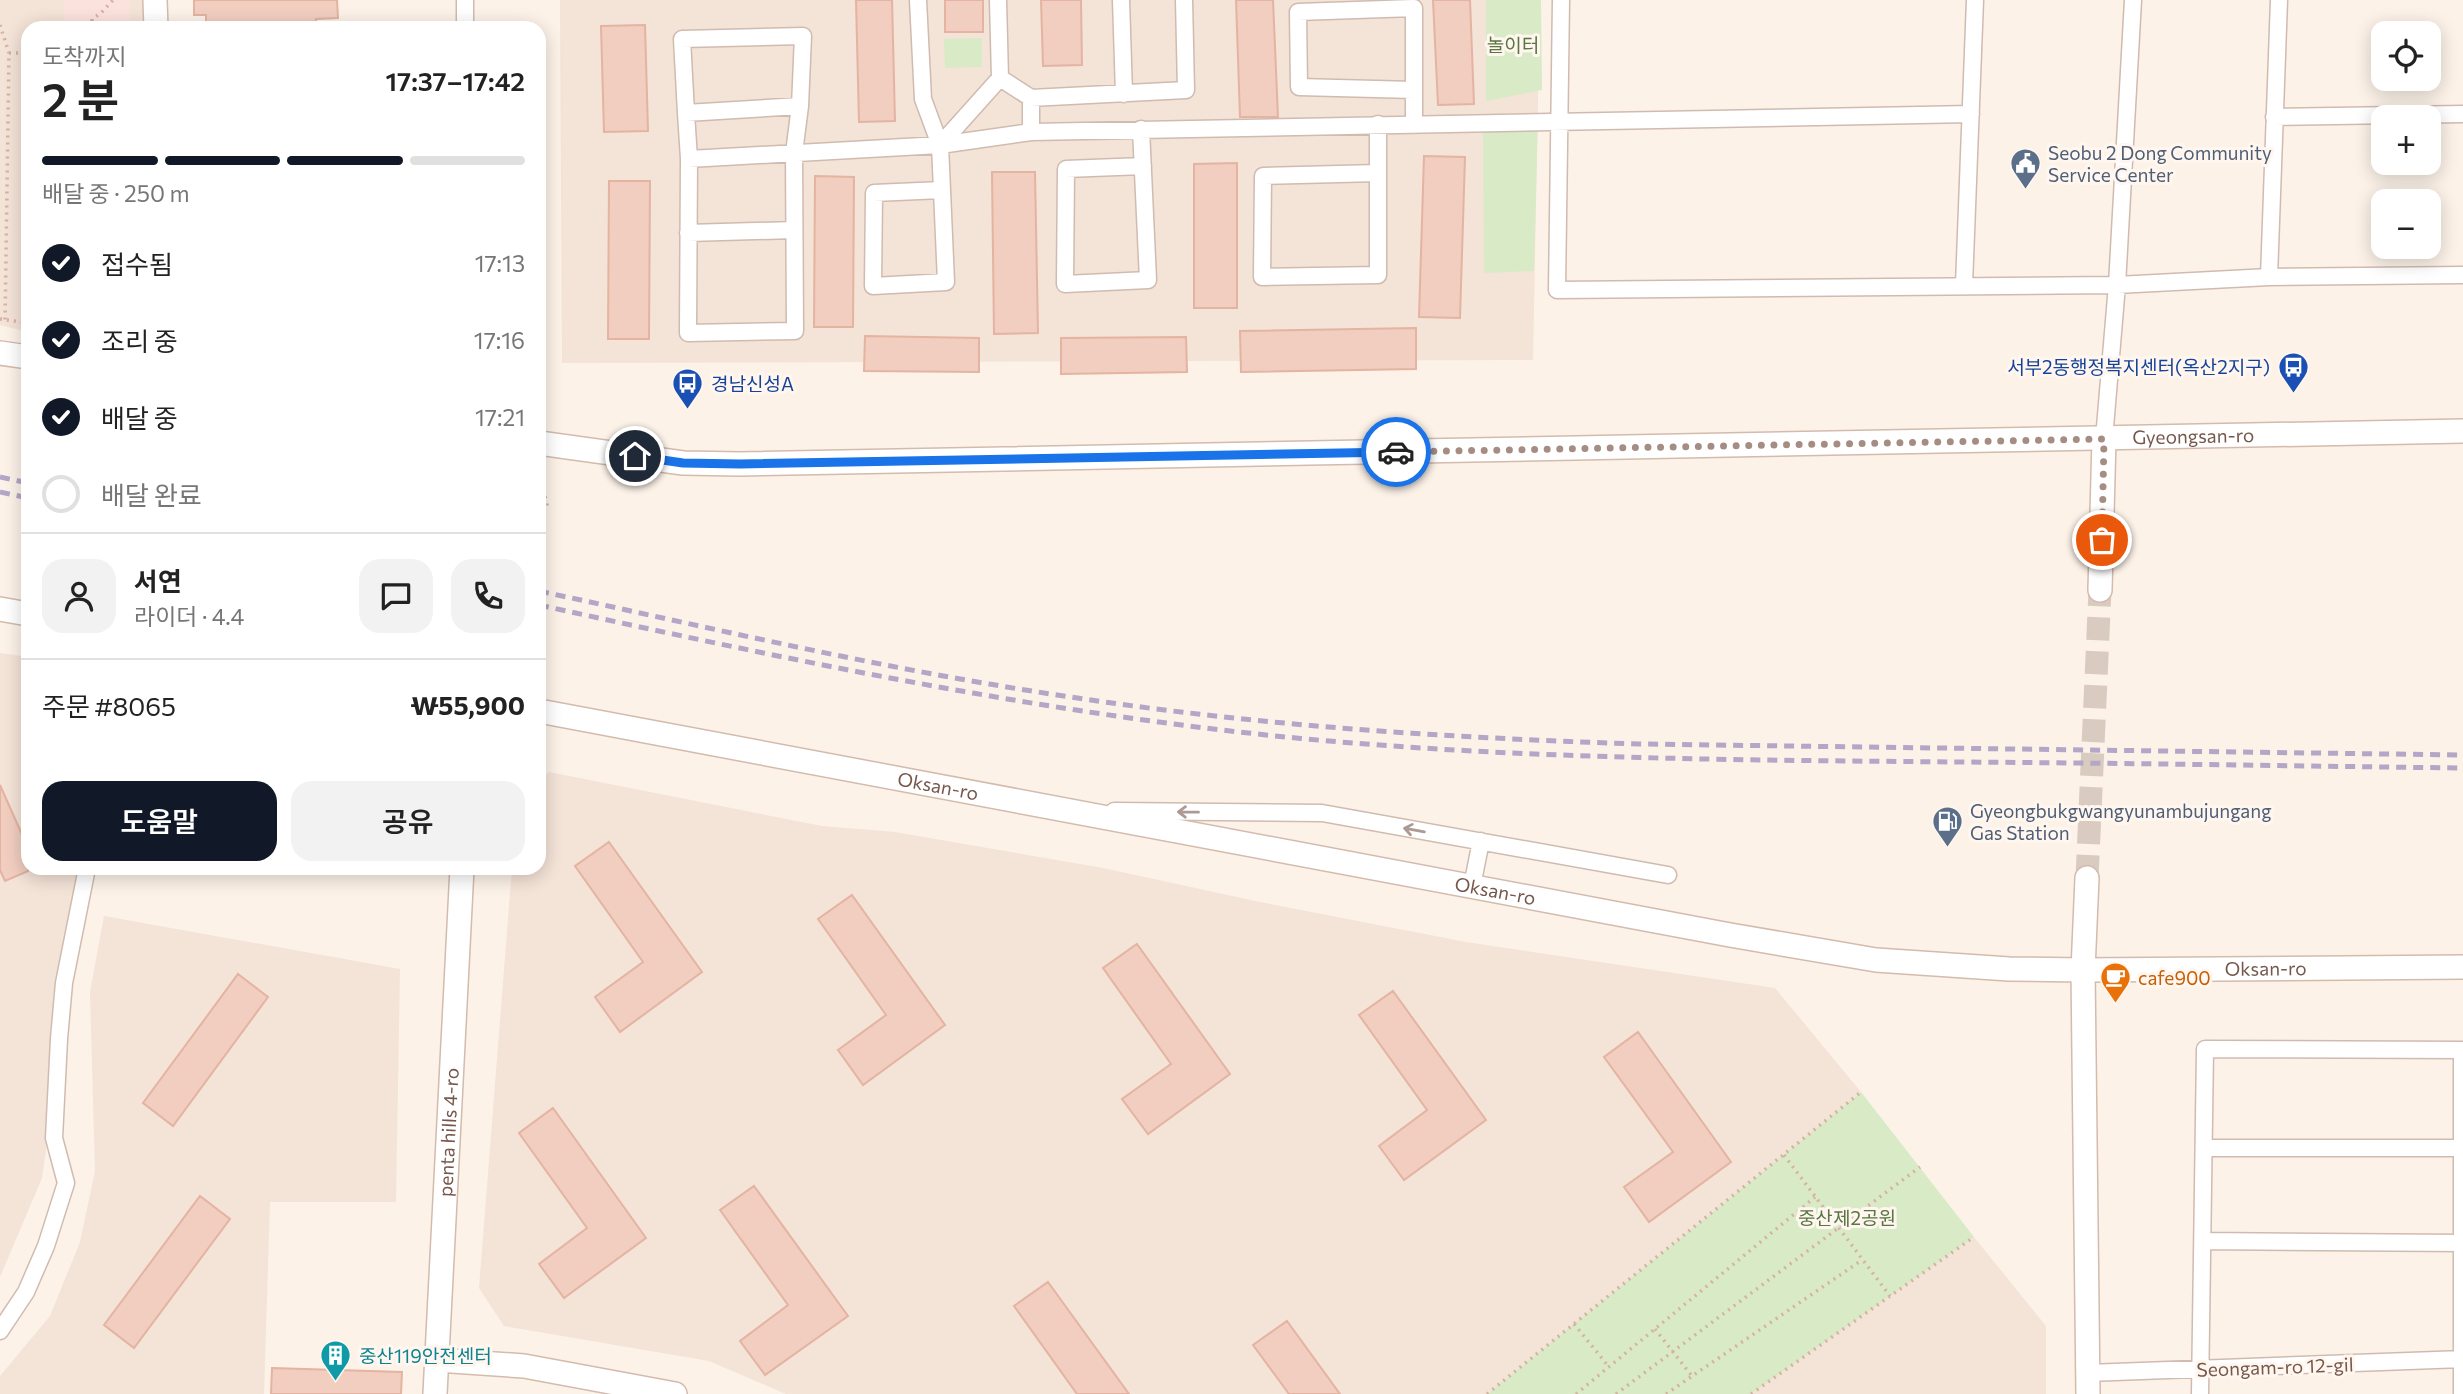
<!DOCTYPE html>
<html lang="ko">
<head>
<meta charset="utf-8">
<style>
  :root { --surface:#fff; --page:#f2f2f2; --text:#222; --muted:#767676; --line:#e0e0e0; --accent:#111827 }
  body { margin:0; font-family:Commissioner,"Noto Sans KR",sans-serif; background:var(--page); color:var(--text); height:100vh; display:flex; flex-direction:column; font-size:26px; white-space:nowrap }
  * { box-sizing:border-box; margin:0 }
  p { font-size:23px; color:var(--muted) }
  .icon { flex:none; width:38px; height:38px; fill:none; stroke:currentColor; stroke-width:2; stroke-linecap:round; stroke-linejoin:round }
  .map { position:relative; flex:1; overflow:hidden }
  .sheet { position:absolute; left:21px; top:21px; width:525px; height:854px; display:flex; flex-direction:column; background:var(--surface); border-radius:21px; box-shadow:0 4px 18px #0003 }
  .sheet>* { flex:none }
  .tools { position:absolute; left:2371px; top:21px; display:grid; gap:14px }
  .tools a { display:grid; place-items:center; width:70px; height:70px; border-radius:14px; background:var(--surface); box-shadow:0 4px 18px #0003; font-size:35px }
  .pin { position:absolute; display:grid; place-items:center; width:60px; height:60px; color:#fff; margin:-30px; border:4px solid #fff; border-radius:50%; box-shadow:0 2px 7px #0007 }
  .courier { position:absolute; display:grid; place-items:center; width:70px; height:70px; margin:-35px; border:5px solid #1a73e8; border-radius:50%; background:#fff; color:#222; box-shadow:0 2px 9px #0007 }
  .headline em { font-style:normal; font-weight:600 }
  .headline div { display:flex; flex-direction:column-reverse }
  .headline { display:flex; align-items:center; justify-content:space-between; height:119px; padding:0 21px }
  h1 { font-size:46px; font-weight:600; line-height:52px }
  .bar { display:grid; grid-template-columns:repeat(4,1fr); gap:10px 7px; align-content:center; height:84px; padding:0 21px }
  .bar i { height:9px; border-radius:5px; background:var(--line) }
  .bar .on { background:var(--accent) }
  .bar p { grid-column:span 4 }
  .line { display:flex; align-items:center; gap:18px; padding:0 21px; border-top:2px solid var(--line) }
  .line div { flex:1 }
  .round { display:grid; place-items:center; flex:none; width:74px; height:74px; border-radius:21px; background:var(--page) }
  ol { padding:0 21px; list-style:none }
  li { display:flex; align-items:center; gap:21px; height:77px }
  li p { margin-inline-start:auto }
  li .icon { padding:7px; border-radius:50%; background:var(--accent); color:#fff; stroke-width:4 }
  li:last-child { color:var(--muted) }
  li i { width:38px; height:38px; border:4px solid var(--line); border-radius:50% }
  .action { display:flex; gap:14px; margin-top:auto; padding:14px 21px }
  .action a { flex:1; height:80px; border-radius:21px; background:var(--accent); color:#fff; font-size:28px; font-weight:600; line-height:80px; text-align:center }
  .action a+a { background:var(--page); color:var(--text) }
  .map>svg:first-child { display:block }
  .residential { fill:#f4e3d7 }
  .commercial { fill:#fce2dc }
  .green { fill:#d9eac6 }
  .building { fill:#f1cec0; stroke:#e4b3a1; stroke-width:2 }
  .lines { fill:none; stroke-linecap:round; stroke-linejoin:round }
  .secondary-tunnel { stroke:#dacbc1; stroke-width:23; stroke-dasharray:23 11; stroke-linecap:butt }
  .street-casing { stroke:#d0bbb0; stroke-width:19 }
  .secondary-casing { stroke:#d3bbae; stroke-width:26 }
  .path { stroke:#d7b1a3; stroke-width:3.5; stroke-dasharray:2 5; stroke-linecap:butt }
  .street { stroke:#fff; stroke-width:16 }
  .secondary { stroke:#fff; stroke-width:23 }
  .rail { stroke:#b4a6c7; stroke-width:5; stroke-dasharray:10 7; stroke-linecap:butt }
  .oneway { stroke:#ad9a94 }
  .done { stroke:#a58d83; stroke-width:7; stroke-dasharray:0 12.6 }
  .route { stroke:#1a73e8; stroke-width:9 }
  .labels { text-anchor:middle; stroke-width:6; stroke-linejoin:round; paint-order:stroke }
  .park-label { font-size:19px; fill:#577641; stroke:#fff7ef }
  .service-label { font-size:19px; fill:#4e5e75; stroke:#fff7ef; text-anchor:start }
  .transit-label { font-size:19px; fill:#164399; stroke:#fff7ef; text-anchor:end }
  .street-label { font-size:19px; fill:#76574c; stroke:#fff7ef }
  .food-label { font-size:19px; fill:#c56008; stroke:#fff7ef; text-anchor:start }
  .culture-label { font-size:19px; fill:#0d838f; stroke:#fff7ef; text-anchor:start }
</style>
</head>
<body>
<div class="map">
<svg width="2463" height="1394" viewBox="0 0 2463 1394">
  <rect width="100%" height="100%" fill="#fcf2e8"/>
  <path class="residential" d="M0 0H150L149 28H28V332L0 325Z
    M560 0H1540L1533 360 562 363Z
    M0 653 28 657V868H87L42 1178 0 1277Z
    M549 772 822 826 895 832 1103 868 1260 902 1466 942 1775 988 1861 1092 1487 1394H786L709 1361 504 1326 479 1288 512 868H539V781Z
    M104 916 400 969 396 1202H270L264 1394H0V1376L50 1316 80 1242 95 1171 90 992Z
    M1974 1237 2046 1326V1394H1749Z"/>
  <path class="commercial" d="M66 0H130V28H64V2Z"/>
  <path class="green" d="M1486 0H1541L1542 90 1486 101Z
    M982 38V67L945 68 944 39Z
    M1538 116 1534 271 1484 273 1483 124Z
    M1861 1092 1974 1237 1751 1394H1487Z"/>
  <path class="building" d="M194 0H337L338 18 316 19V28H223V25H206V15H194Z
    M856 0H892L895 121 859 122Z
    M945 0H983V32H945Z
    M1041 0H1081L1082 65 1043 66Z
    M1236 0H1273L1278 117H1240Z
    M1433 0H1470L1474 104 1438 105Z
    M645 25 648 131 604 132 601 26Z
    M1424 156 1465 157 1460 318 1419 317Z
    M1237 163V308H1194V164Z
    M992 172H1035L1038 333 994 334Z
    M815 176 854 177 853 327H814Z
    M609 181H650L649 339H608Z
    M1416 328V369L1241 372 1240 331Z
    M865 336 979 338V372L864 371Z
    M1186 337 1187 372 1061 374V338Z
    M0 785 28 848V871L5 881 0 870Z
    M609 842 702 972 620 1032 595 997 643 962 575 866Z
    M852 895 945 1025 863 1085 838 1050 886 1015 818 919Z
    M1137 944 1230 1074 1148 1134 1122 1099 1171 1064 1103 968Z
    M238 974 268 997 173 1126 143 1103Z
    M1393 991 1486 1120 1404 1180 1379 1146 1427 1110 1359 1015Z
    M1638 1032 1731 1162 1649 1222 1624 1187 1673 1152 1604 1057Z
    M553 1108 646 1238 564 1298 539 1264 587 1228 519 1133Z
    M754 1186 848 1316 765 1375 740 1341 788 1305 720 1210Z
    M200 1196 230 1219 134 1348 104 1325Z
    M1048 1282 1129 1394H1077L1014 1306Z
    M1287 1321 1340 1394H1289L1253 1345Z
    M272 1368 402 1372 401 1394H271Z"/>
  <g class="lines">
    <path class="secondary-tunnel" d="M2087 878 2100 590"/>
    <defs>
      <path id="street" d="M918 0 923 99 940 145
        M1121 0 1124 94
        M1561 0 1557 290 2117 285 2269 277 2463 275
        M465 28V0
        M1414 90 1299 87 1298 12 1414 8V123
        M1031 98 1186 90 1184 0
        M686 113 682 39 803 36 800 106
        M2274 117 2463 114
        M1141 129 1148 280 1065 284 1066 169 1143 166
        M1031 132 1971 114
        M689 159 686 113 800 106 794 153 795 331 688 333 689 159 940 145 1031 132V98L1000 78
        M1378 173 1263 176 1262 277 1378 275V124
        M942 190 874 193 873 286 946 282 940 145 1000 78 998 0
        M688 233 794 230
        M2269 277 2279 0
        M1964 285 1975 0
        M2104 439 2117 285 2133 0
        M1114 811 1322 813 1668 875
        M1472 886 1481 841
        M2462 1050V1394
        M2204 1148H2463
        M2203 1241 2463 1243
        M0 1331 26 1292 46 1246 66 1183 54 1138 59 1039 64 983 87 868
        M2088 1373 2463 1359
        M2200 1394 2205 1049 2463 1050"/>
      <g id="secondary">
        <path d="M155 0 156 28"/>
        <path d="M0 353 28 357"/>
        <path id="s1" d="M539 443 683 463 740 464 2463 431"/>
        <path d="M2100 590 2104 439"/>
        <path d="M0 609 28 614"/>
        <path id="s2" d="M539 711 1730 935 1876 960 2009 969 2083 970 2463 967"/>
        <path d="M2087 878 2083 970 2088 1394"/>
        <path d="M437 1360 524 1366 675 1394"/>
        <path id="s3" d="M435 1394 462 868"/>
      </g>
    </defs>
    <use href="#street" class="street-casing"/>
    <use href="#secondary" class="secondary-casing"/>
    <path class="path" d="M0 25 9 53 5 320
      M92 28V19L101 13 113 0
      M9 53H28
      M0 319 28 323
      M539 494 544 495C550 505 546 509 539 517
      M1784 1155 1890 1296
      M1574 1324 1609 1367
      M1655 1329 1692 1376
      M1487 1394 1861 1092
      M1576 1394 1815 1197
      M1616 1394 1920 1167
      M1666 1394 1862 1260
      M1751 1394 1974 1237"/>
    <use href="#street" class="street"/>
    <use href="#secondary" class="secondary"/>
    <path class="rail" d="M0 477 28 483
      M0 492 28 498
      M539 591C716 629 892 671 1071 697 1260 726 1450 738 1640 744L2463 755
      M539 605C790 660 1040 713 1296 738 1515 759 1737 760 1957 762 2126 763 2294 766 2463 768"/>
  </g>
  <defs><path id="oneway-shaft" d="M-6 0H5M1.5-3L5.5 0L1.5 3" fill="none" stroke-width="1.6" stroke-linecap="round" stroke-linejoin="round" transform="scale(1.75)"/></defs>
  <g class="oneway">
    <use href="#oneway-shaft" transform="translate(1188 812) rotate(-179)"/>
    <use href="#oneway-shaft" transform="translate(1414 830) rotate(-170)"/>
  </g>
  <g class="lines">
    <path class="done" d="M1396 452 2104 439 2102 540"/>
    <path class="route" d="M635 456 683 463 740 464 1396 452"/>
  </g>
  <defs>
    <symbol id="civic-pin" viewBox="-11 -11 22 30"><path d="M0 17L-7.5 6A9.5 9.5 0 1 1 7.5 6Z" fill="#5c6f8a" stroke="#fff7ef"/><path d="M-.6-6.5H3V-4.5H.6V-3L4-1V1h2V6H-6V1h2V-1L-.6-3ZM-1.2 2.5V6h2.4V2.5Z" fill="#fff"/></symbol>
    <symbol id="bus-pin" viewBox="-11 -11 22 30"><path d="M0 17L-7.5 6A9.5 9.5 0 1 1 7.5 6Z" fill="#1a4fb4" stroke="#fff7ef"/><path d="M-5-6H5V4H4V6H2V4H-2V6H-4V4H-5ZM-3.5-4V0h7V-4ZM-3.5 1.2v1.5H-2V1.2ZM2 1.2v1.5H3.5V1.2Z" fill="#fff"/></symbol>
    <symbol id="fuel-pin" viewBox="-11 -11 22 30"><path d="M0 17L-7.5 6A9.5 9.5 0 1 1 7.5 6Z" fill="#5c6f8a" stroke="#fff7ef"/><path d="M-5.5-6h7V0h2V4h1.3V-2.5L3-4.5l.8-.8L6-3V5H2.5V1h-1V6h-7ZM-4.2-4.7v3.2H.2V-4.7Z" fill="#fff"/></symbol>
    <symbol id="cafe-pin" viewBox="-11 -11 22 30"><path d="M0 17L-7.5 6A9.5 9.5 0 1 1 7.5 6Z" fill="#e8710a" stroke="#fff7ef"/><path d="M-5.5-4.5H6V0H3Q3 3.5 0 3.5H-2.5Q-5.5 3.5-5.5 0ZM3-3.2v2h1.7v-2ZM-6 4.5H4V6H-6Z" fill="#fff"/></symbol>
    <symbol id="building-pin" viewBox="-11 -11 22 30"><path d="M0 17L-7.5 6A9.5 9.5 0 1 1 7.5 6Z" fill="#0f9aa8" stroke="#fff7ef"/><path d="M-4-6H4V6H1V3H-1V6H-4ZM-2.5-4.3h1.7v1.8h-1.7ZM.8-4.3h1.7v1.8H.8ZM-2.5-1h1.7V.8h-1.7ZM.8-1h1.7V.8H.8Z" fill="#fff"/></symbol>
  </defs>
  <g fill-rule="evenodd">
    <use href="#civic-pin" x="2008" y="146" width="35" height="47"/>
    <use href="#bus-pin" x="2276" y="350" width="35" height="47"/>
    <use href="#bus-pin" x="670" y="366" width="35" height="47"/>
    <use href="#fuel-pin" x="1930" y="804" width="35" height="47"/>
    <use href="#cafe-pin" x="2098" y="960" width="35" height="47"/>
    <use href="#building-pin" x="318" y="1338" width="35" height="47"/>
  </g>
  <g class="labels">
    <g class="park-label">
      <text x="1513" y="52">놀이터</text>
      <text x="1847" y="1225">중산제2공원</text>
    </g>
    <g class="service-label">
      <text x="2048" y="160">Seobu 2 Dong Community<tspan x="2048" dy="22">Service Center</tspan></text>
      <text x="1970" y="818">Gyeongbukgwangyunambujungang<tspan x="1970" dy="22">Gas Station</tspan></text>
    </g>
    <g class="transit-label">
      <text x="2270" y="374">서부2동행정복지센터(옥산2지구)</text>
      <text x="711" y="391" text-anchor="start">경남신성A</text>
    </g>
    <g class="street-label">
      <text dy="7" stroke="none"><textPath href="#s1" startOffset="1656">Gyeongsan-ro</textPath></text>
      <text dy="7" stroke="none"><textPath href="#s2" startOffset="406">Oksan-ro</textPath></text>
      <text dy="7" stroke="none"><textPath href="#s2" startOffset="973">Oksan-ro</textPath></text>
      <text dy="7" stroke="none"><textPath href="#s2" startOffset="1750">Oksan-ro</textPath></text>
      <text dy="7" stroke="none"><textPath href="#s3" startOffset="262">penta hills 4-ro</textPath></text>
      <text transform="translate(2275 1367) rotate(-2)" y="7">Seongam-ro 12-gil</text>
    </g>
    <g class="food-label">
      <text x="2138" y="985">cafe900</text>
    </g>
    <g class="culture-label">
      <text x="359" y="1363">중산119안전센터</text>
    </g>
  </g>
</svg>
<div class="tools">
<a><svg class="icon" aria-label="locate" viewBox="0 0 24 24"><circle cx="12" cy="12" r="6"/><path d="M12 2v4M12 18v4M2 12h4M18 12h4"/></svg></a>
<a>+</a>
<a>−</a>
</div>
<div class="pin" style="left:2102px;top:540px;background:#ea580c"><svg class="icon" aria-label="bag" viewBox="0 0 24 24"><path d="M5 8h14l-1 12H6zM9 8a3 3 0 0 1 6 0"/></svg></div>
<div class="pin" style="left:635px;top:456px;background:#1f2937"><svg class="icon" aria-label="home" viewBox="0 0 24 24"><path d="M3 11l9-7 9 7M6 9v11h12V9"/></svg></div>
<div class="courier" style="left:1396px;top:452px"><svg class="icon" aria-label="car" viewBox="0 0 24 24"><path d="M5 17H2v-5l4-1 3-4h7l3 4 3 1v5h-3M9 17h6M6 11h13"/><circle cx="7" cy="17" r="2"/><circle cx="17" cy="17" r="2"/></svg></div>
<section class="sheet">
<div class="headline"><div><h1>2 분</h1><p>도착까지</p></div><em>17:37–17:42</em></div>
<div class="bar"><i class="on"></i><i class="on"></i><i class="on"></i><i></i><p>배달 중 · 250 m</p></div>
<ol>
<li><svg class="icon" aria-label="check" viewBox="0 0 24 24"><path d="M5 12l5 5 9-10"/></svg>접수됨<p>17:13</p></li>
<li><svg class="icon" aria-label="check" viewBox="0 0 24 24"><path d="M5 12l5 5 9-10"/></svg>조리 중<p>17:16</p></li>
<li><svg class="icon" aria-label="check" viewBox="0 0 24 24"><path d="M5 12l5 5 9-10"/></svg>배달 중<p>17:21</p></li>
<li><i></i>배달 완료</li>
</ol>
<div class="line" style="height:126px"><a class="round"><svg class="icon" aria-label="person" viewBox="0 0 24 24"><circle cx="12" cy="8" r="4"/><path d="M4 21q1-7 8-7t8 7"/></svg></a><div><b>서연</b><p>라이더 · 4.4</p></div><a class="round"><svg class="icon" aria-label="chat" viewBox="0 0 24 24"><path d="M4 5h16v11H9l-5 4z"/></svg></a><a class="round"><svg class="icon" aria-label="phone" viewBox="0 0 24 24"><path d="M5 4h4l2 5-3 2q2 4 5 5l2-3 5 2v4C11 20 4 13 5 4z"/></svg></a></div>
<div class="line" style="height:91px"><div>주문 #8065</div><b>₩55,900</b></div>
<div class="action"><a>도움말</a><a>공유</a></div>
</section>
</div>
</body>
</html>
